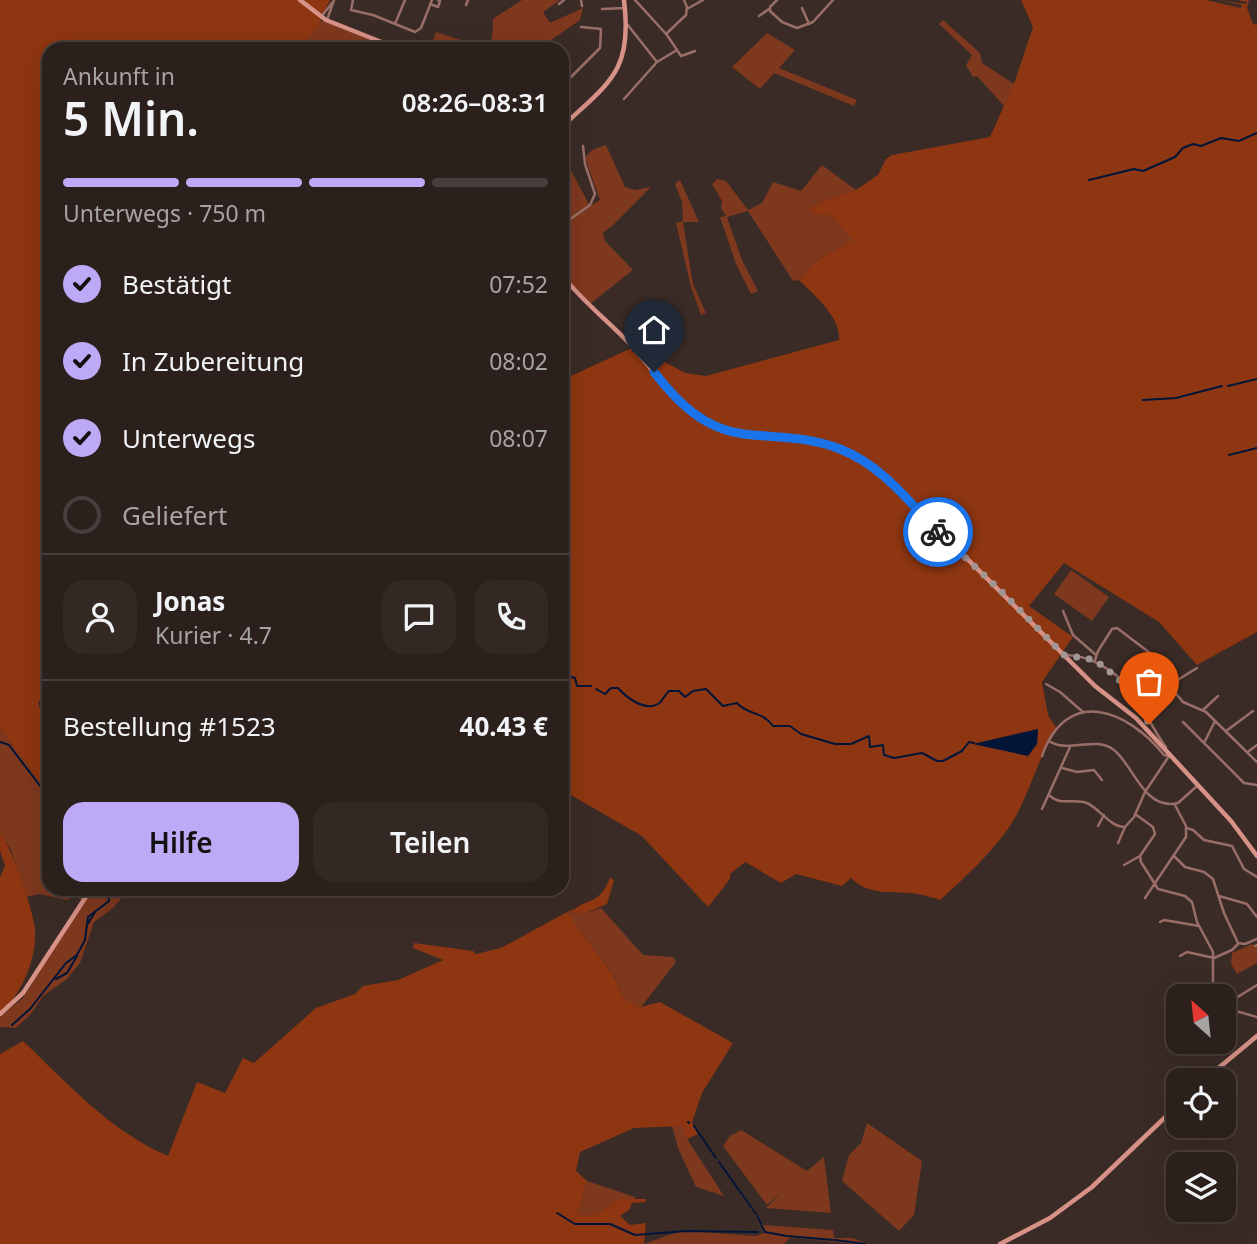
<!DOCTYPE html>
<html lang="de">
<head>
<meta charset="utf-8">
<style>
  :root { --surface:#2c201c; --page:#342825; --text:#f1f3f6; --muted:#a6a3a3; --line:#483e3b; --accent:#bcaaf6 }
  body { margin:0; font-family:"Noto Sans",sans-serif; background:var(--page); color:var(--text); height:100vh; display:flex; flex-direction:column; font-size:26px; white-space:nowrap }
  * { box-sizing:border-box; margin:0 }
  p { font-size:23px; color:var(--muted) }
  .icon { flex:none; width:38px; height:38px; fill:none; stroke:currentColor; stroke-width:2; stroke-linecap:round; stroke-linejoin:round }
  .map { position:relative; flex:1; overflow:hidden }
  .panel { position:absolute; left:42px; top:42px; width:527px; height:854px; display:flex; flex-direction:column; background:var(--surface); border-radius:21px; box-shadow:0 7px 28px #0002,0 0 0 2px var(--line) }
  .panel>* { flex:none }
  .needle { width:46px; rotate:333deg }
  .tools { position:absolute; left:1166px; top:984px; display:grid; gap:14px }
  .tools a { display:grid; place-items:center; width:70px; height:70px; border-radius:14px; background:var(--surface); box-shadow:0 7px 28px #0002,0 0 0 2px var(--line); font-size:35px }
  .pin { position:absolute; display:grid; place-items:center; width:60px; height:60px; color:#fff; margin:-72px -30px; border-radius:50% 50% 50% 0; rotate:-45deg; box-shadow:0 0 7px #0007 }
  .pin .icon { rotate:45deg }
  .courier { position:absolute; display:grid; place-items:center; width:70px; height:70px; margin:-35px; border:5px solid #1a73e8; border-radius:50%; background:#fff; color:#222; box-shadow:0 2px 9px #0007 }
  .head em { font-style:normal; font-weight:600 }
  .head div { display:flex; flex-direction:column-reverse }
  .head { display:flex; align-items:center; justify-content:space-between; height:119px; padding:0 21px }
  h1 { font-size:46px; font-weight:600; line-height:52px }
  .bar { display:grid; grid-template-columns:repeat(4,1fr); gap:10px 7px; align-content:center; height:84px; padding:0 21px }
  .bar i { height:9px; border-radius:5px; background:var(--line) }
  .bar .active { background:var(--accent) }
  .bar p { grid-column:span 4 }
  .line { display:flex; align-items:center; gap:18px; padding:0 21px; border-top:2px solid var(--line) }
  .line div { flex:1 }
  .round { display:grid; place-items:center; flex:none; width:74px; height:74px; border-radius:21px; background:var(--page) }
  ol { padding:0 21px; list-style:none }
  li { display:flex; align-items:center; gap:21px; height:77px }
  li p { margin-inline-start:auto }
  li .icon { padding:7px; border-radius:50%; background:var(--accent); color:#111; stroke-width:4 }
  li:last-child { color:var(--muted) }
  li i { width:38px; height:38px; border:4px solid var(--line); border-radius:50% }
  .primary-button { display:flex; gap:14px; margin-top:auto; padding:14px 21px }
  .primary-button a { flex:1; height:80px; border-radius:21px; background:var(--accent); color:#111; font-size:28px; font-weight:600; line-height:80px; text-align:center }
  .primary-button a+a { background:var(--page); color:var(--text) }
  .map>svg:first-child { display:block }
  .green { fill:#7e381e }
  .forest { fill:#8e3611 }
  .water { fill:#011539 }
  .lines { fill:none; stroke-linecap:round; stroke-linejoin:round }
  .stream { stroke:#011539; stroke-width:2 }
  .street { stroke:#9a6e68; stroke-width:2.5 }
  .secondary { stroke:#d79187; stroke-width:4.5 }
  .done { stroke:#a19692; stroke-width:7; stroke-dasharray:0 12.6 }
  .route { stroke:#1a73e8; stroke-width:9 }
</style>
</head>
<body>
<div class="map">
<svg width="1257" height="1244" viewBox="0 0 1257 1244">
  <rect width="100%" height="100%" fill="#3a2b26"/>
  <path class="green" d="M522 0H560L543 12 550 23 583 8 580 20 538 49H430L436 32 479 46 492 39 493 19Z
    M320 20 393 49H351L349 45 345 49H300Z
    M943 20 980 53 982 63 1014 84 1004 106 977 76 973 77 966 65 972 55 939 24Z
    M767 33 795 50 779 68 857 100 854 106 774 73 760 89 732 67Z
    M606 145 625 187 636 190 651 187 612 226 603 233 605 241 633 270 590 304 562 273V160L565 159 590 206 600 200 585 158 592 150Z
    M822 165 856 190 827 199 809 208 812 214 831 216 852 240 816 261 799 280 793 281 748 211 727 217 742 260 758 291 751 294 736 264 720 217 726 216 721 208 722 201 712 184 717 179 726 181 748 210 762 203 773 182 801 191Z
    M680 180 699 222H683L693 284 706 313 701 315 691 287 676 223 683 221 682 202 675 184Z
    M1071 570 1109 597 1092 621 1054 594Z
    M0 728 46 790 44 793 49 814V889H87L82 900 72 894 68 900 39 894 26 897 11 850 0 832Z
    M92 889H123L125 894 113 908 94 922 80 963 67 979 43 996 31 1014 16 1028 0 1027V1017L23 998Z
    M601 908 643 955 673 957 676 962 641 1007 625 999 614 976 567 912 573 909 571 912 583 914Z
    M1252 944 1257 947V963L1237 974 1231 964 1232 953Z
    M867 1123 922 1161 914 1215 899 1231 842 1181 849 1155 861 1143Z
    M672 1126H683L687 1139 724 1196 696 1187 678 1148Z
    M741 1130 807 1171 824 1157 831 1213 766 1208 782 1192 767 1205 723 1146 730 1136Z
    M717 1158 763 1225 833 1230 834 1238H852L869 1244C841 1244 817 1239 790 1238L784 1244H644L678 1232 690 1231 755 1236 764 1233 755 1215Z
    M587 1181 635 1197V1199H619L595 1215 578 1214Z"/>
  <path class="forest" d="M0 0H330L317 27 300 49H49V695L38 702 42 715 49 724V788L46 790 0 728Z
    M1021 0H1206L1241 8 1242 5 1217 0 1246 4 1247 2 1237 0H1249L1247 8 1253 24 1257 25V632L1197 665 1159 622 1064 563 1029 606 1073 637 1042 682 1048 715 1057 729C1039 756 1031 788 1016 816 1001 844 964 879 940 900 933 898 925 895 917 894 893 890 870 897 851 878L842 886 796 874 781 883 745 862 730 874V879L708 907 642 836 562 790V380L636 346 685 373 706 376 839 340C841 317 814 295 799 280L816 261 852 240 831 216 812 214 809 208 827 199 856 190 878 175 886 159 892 155 990 137 1015 81 1033 27Z
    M0 832C13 851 32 906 35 929 37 958 22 995 0 1012V877L5 866 0 851Z
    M610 878 614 880 607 904 583 914 571 912C587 897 599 906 610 878Z
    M567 912 613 975 625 999 641 1007 660 1002 733 1043 702 1093 692 1122 698 1134 687 1139 682 1126 634 1128 580 1152 576 1171 587 1181 578 1214 595 1215 619 1199H646V1202L632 1203 629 1210 620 1216 630 1225 646 1223 644 1244H0V1054L23 1041C68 1084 110 1131 168 1156L197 1082 225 1093 243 1058 254 1063 316 1008 355 994 363 986 398 980 443 960 413 948 414 943 473 951 476 954 501 948Z"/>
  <path class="water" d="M1038 729 1037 744 1028 756 973 744Z"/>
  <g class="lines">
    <path class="stream" d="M1089 180 1134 169 1143 171 1175 157 1183 148 1193 144 1201 146 1221 138 1239 141 1257 133
      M1228 386 1257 379
      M1143 400 1176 398 1222 386
      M1229 455 1257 448
      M562 674 575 678 577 686H591
      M596 689 605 694 611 688H618C625 696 644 712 658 704 663 701 665 694 669 691H679L685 697 693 691 706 689 723 706 737 703C747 715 763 711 773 726H790L801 734 835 744H851L869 736 870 747 883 745 884 755 894 758 922 753 937 761H943L962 751 969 742 974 743
      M0 742 9 745 44 791
      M45 793 49 797
      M87 925 95 912
      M56 979 67 973 77 956
      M12 1025 30 1009 66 963 77 955 85 940 88 917 109 901 108 889
      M688 1122 689 1123
      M694 1126 716 1158
      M719 1162 756 1214
      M557 1213 575 1224H610L635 1235 686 1231 758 1232
      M757 1216 765 1232 787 1236 833 1240
      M835 1240 866 1244"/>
    <path class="street" d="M353 0 351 10 373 15 415 32 421 28 432 0
      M581 0 582 6
      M635 0 667 35 681 56 695 51
      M777 0 770 7V11L782 22 797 28 813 22 833 0
      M430 4 438 7 440 1 438 0
      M559 4 564 0
      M466 5 468 0
      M802 8 809 24
      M602 9 625 8
      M687 9 703 0
      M759 16 769 9
      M321 17 332 3
      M327 20 334 0
      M395 24 405 0
      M627 24 657 62
      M666 34 686 15 687 7 684 0
      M562 86 600 48 601 29 581 27
      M624 99 657 62 677 50
      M562 109 572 117
      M562 225 590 205 595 194 585 164 583 146
      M1063 611 1073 635 1096 655
      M1066 655C1093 655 1125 677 1138 700 1148 716 1154 732 1166 747
      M1095 660 1098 651 1112 629 1117 628 1150 653 1175 680
      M1046 684 1060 692 1083 712
      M1168 684 1183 702 1206 712 1257 762
      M1140 703 1197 668
      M1203 710 1218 696
      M1183 722 1244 783 1257 785
      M1226 731 1253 711
      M1049 741C1069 754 1095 735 1114 750 1134 766 1144 811 1178 803L1197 786
      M1204 743 1215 721
      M1249 751 1257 745
      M1042 756C1067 686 1127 709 1164 755L1169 756
      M1062 768 1077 772 1094 770 1102 780
      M1050 796C1061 806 1074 798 1087 803 1100 809 1110 827 1125 827L1134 817 1145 792 1169 756
      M1042 809 1070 747
      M1098 826 1104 815
      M1187 828 1193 830 1204 840 1232 846 1244 869 1257 877
      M1118 843 1125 827
      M1140 856 1141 862 1158 889 1185 896 1192 902 1197 922 1213 952V983L1218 996
      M1174 856 1185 867 1204 872 1213 879 1224 913 1238 943
      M1124 865 1140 856 1155 834 1153 827 1135 814
      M1219 896 1247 904 1257 917
      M1145 898 1186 837V826L1175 805
      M1160 922 1164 920 1199 926
      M1238 943 1245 944 1257 939
      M1255 946 1257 945
      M1180 956 1187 952 1214 958
      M1214 958 1232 950 1238 944
      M1223 1003 1236 1011 1257 1017
      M1232 1009 1236 998 1257 985"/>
    <path class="secondary" d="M300 0 326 20 399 49
      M562 127C609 82 633 72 624 0
      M562 275C582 301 607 320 629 343 659 375 678 414 722 429 742 436 764 435 785 436 822 439 854 453 883 475L1095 686 1136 718 1231 821 1257 856
      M0 1014 23 993 91 889
      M1204 1080 1257 1036
      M1000 1244 1050 1218 1092 1187 1178 1105"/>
  </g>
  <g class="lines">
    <path class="done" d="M938 532 1000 590 1064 655 1095 660 1115 676 1136 696 1149 724"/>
    <path class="route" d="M654 372C678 403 704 429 744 434 777 438 808 436 840 449 881 465 908 500 938 532"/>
  </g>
</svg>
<div class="tools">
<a><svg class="needle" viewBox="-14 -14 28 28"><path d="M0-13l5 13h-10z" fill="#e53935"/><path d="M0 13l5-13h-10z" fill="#a6a3a3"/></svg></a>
<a><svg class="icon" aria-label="locate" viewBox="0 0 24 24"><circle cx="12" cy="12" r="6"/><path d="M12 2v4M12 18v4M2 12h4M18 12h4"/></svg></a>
<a><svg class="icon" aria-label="layers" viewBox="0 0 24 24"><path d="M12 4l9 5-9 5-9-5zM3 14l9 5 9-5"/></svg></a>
</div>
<div class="pin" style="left:1149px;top:724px;background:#ea580c"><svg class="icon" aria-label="bag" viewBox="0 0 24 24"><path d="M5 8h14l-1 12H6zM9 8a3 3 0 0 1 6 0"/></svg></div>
<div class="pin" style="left:654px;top:372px;background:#1f2937"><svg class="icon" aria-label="home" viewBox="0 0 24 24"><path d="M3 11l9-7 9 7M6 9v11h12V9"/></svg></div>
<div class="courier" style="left:938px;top:532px"><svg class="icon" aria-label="bike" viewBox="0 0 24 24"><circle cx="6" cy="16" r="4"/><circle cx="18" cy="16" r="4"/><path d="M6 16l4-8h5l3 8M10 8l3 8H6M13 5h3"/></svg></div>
<section class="panel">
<div class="head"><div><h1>5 Min.</h1><p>Ankunft in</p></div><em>08:26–08:31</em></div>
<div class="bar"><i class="active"></i><i class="active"></i><i class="active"></i><i></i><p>Unterwegs · 750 m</p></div>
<ol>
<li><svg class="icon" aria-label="check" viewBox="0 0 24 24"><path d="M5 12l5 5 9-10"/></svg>Bestätigt<p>07:52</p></li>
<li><svg class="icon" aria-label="check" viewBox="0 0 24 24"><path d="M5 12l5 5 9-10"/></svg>In Zubereitung<p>08:02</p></li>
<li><svg class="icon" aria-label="check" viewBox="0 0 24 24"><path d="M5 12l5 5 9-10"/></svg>Unterwegs<p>08:07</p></li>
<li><i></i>Geliefert</li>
</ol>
<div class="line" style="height:126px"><a class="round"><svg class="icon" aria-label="person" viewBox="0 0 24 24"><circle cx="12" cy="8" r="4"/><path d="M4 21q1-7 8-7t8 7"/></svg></a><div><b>Jonas</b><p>Kurier · 4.7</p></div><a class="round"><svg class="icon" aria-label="chat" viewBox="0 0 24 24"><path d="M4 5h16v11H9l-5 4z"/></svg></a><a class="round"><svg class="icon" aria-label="phone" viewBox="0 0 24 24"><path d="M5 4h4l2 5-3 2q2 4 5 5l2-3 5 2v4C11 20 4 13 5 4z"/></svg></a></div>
<div class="line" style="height:91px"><div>Bestellung #1523</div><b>40.43 €</b></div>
<div class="primary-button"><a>Hilfe</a><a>Teilen</a></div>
</section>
</div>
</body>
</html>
